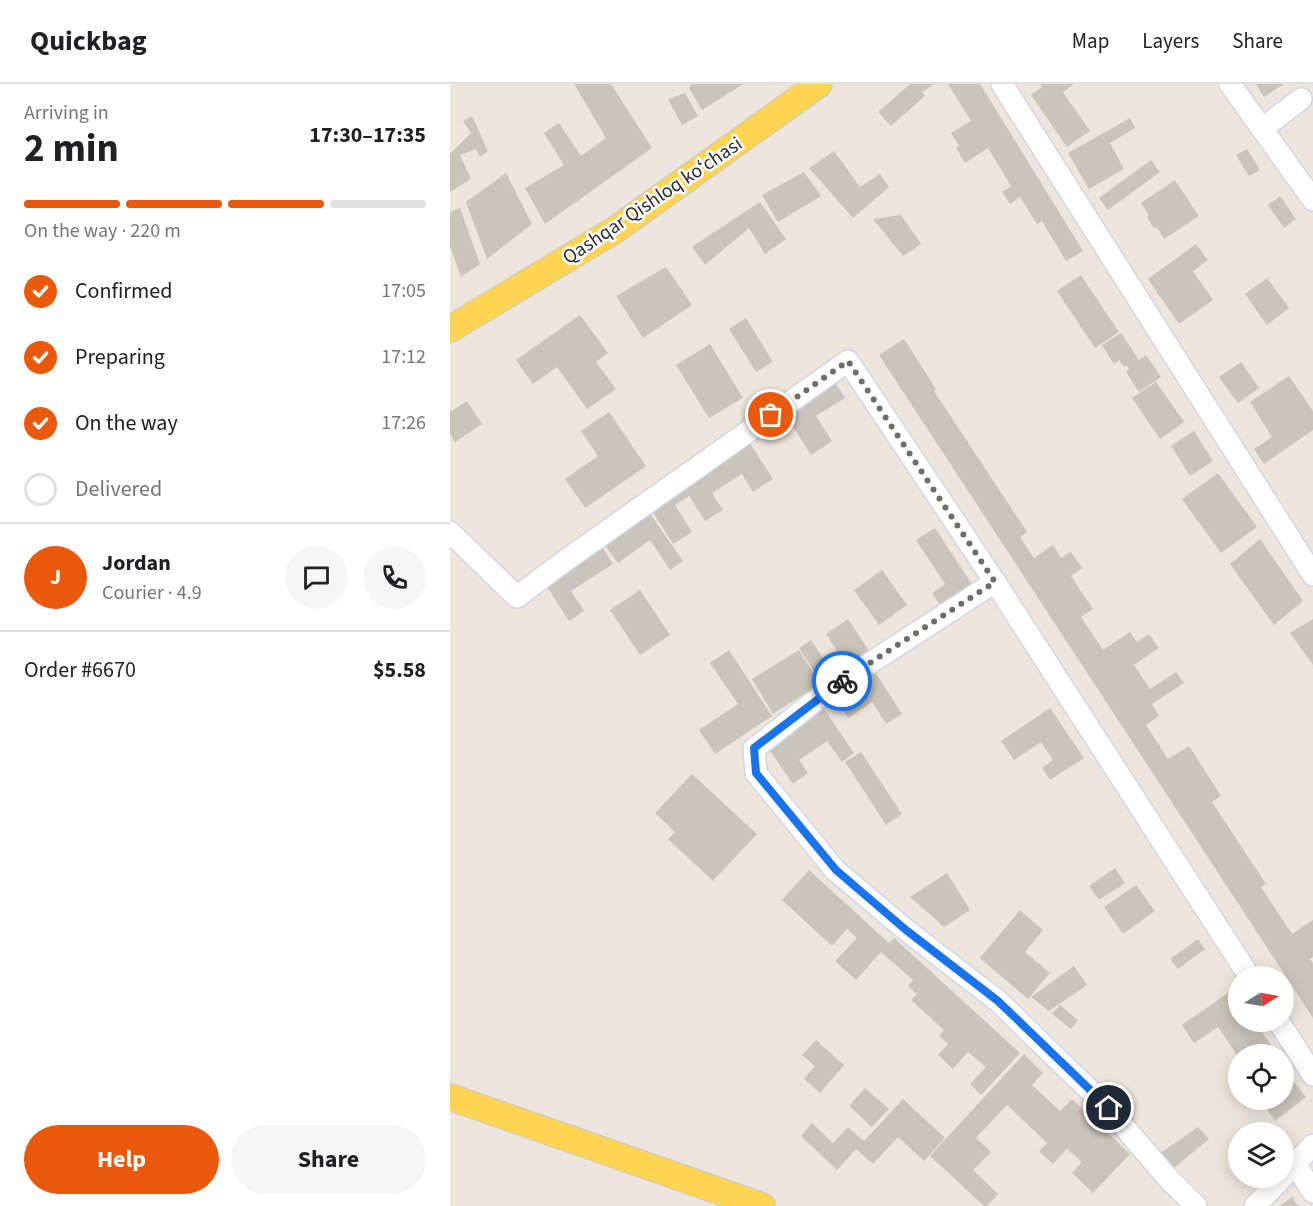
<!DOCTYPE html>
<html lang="en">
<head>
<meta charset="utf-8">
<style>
  :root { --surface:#fff; --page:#f6f6f6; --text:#202124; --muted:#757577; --line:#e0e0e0; --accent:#ea580c }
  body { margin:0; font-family:"Source Sans 3",sans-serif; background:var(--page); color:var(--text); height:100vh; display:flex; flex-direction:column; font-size:22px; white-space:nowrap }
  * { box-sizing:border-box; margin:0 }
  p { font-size:20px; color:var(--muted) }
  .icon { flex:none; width:33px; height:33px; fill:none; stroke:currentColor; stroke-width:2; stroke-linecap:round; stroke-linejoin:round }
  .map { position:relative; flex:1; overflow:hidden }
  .drawer { display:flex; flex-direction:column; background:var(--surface); width:450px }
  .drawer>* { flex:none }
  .needle { width:39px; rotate:79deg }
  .buttons { position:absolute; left:778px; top:882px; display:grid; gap:12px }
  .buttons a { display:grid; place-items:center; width:66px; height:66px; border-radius:50%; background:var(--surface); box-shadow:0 3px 15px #0003; font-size:30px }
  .pin { position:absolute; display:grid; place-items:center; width:51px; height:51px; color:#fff; margin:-26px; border:3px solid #fff; border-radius:50%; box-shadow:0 2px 6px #0007 }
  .courier { position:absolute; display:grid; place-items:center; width:60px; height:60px; margin:-30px; border:4px solid #1a73e8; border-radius:50%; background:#fff; color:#222; box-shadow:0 2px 8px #0007 }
  .overview em { font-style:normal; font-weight:700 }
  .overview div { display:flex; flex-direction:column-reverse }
  .overview { display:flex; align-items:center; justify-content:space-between; height:102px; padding:0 24px }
  h1 { font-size:39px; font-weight:700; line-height:45px }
  .bar { display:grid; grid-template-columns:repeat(4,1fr); gap:9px 6px; align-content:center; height:72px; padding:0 24px }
  .bar i { height:8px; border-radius:4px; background:var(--line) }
  .bar .selected { background:var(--accent) }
  .bar p { grid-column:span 4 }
  .line { display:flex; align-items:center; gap:15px; padding:0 24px; border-top:2px solid var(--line) }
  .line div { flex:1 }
  .round { display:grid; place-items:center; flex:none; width:63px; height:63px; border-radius:32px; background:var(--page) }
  ol { padding:0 24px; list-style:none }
  li { display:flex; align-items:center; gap:18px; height:66px }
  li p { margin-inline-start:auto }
  li .icon { padding:6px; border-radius:50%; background:var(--accent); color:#fff; stroke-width:4 }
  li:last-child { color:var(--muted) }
  li i { width:33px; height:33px; border:3px solid var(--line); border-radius:50% }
  .cta { display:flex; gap:12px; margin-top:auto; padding:12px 24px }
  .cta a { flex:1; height:69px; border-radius:36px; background:var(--accent); color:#fff; font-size:24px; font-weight:700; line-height:69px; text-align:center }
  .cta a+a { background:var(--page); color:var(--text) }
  header { display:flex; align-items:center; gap:36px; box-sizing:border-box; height:84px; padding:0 30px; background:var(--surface); border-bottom:2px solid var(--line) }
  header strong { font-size:28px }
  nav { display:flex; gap:33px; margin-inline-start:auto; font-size:21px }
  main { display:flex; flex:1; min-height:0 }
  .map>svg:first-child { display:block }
  .building { fill:#c9c5bb }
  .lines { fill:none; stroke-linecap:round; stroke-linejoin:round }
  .minor-casing { stroke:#d1d5e5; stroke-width:24 }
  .major-casing { stroke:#c8c8c8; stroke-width:28 }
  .minor { stroke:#fff; stroke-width:21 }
  .major { stroke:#fdd553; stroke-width:26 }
  .done { stroke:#6f6c69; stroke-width:6; stroke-dasharray:0 10.8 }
  .route { stroke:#1a73e8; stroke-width:8 }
  .labels { text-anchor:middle; stroke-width:5; stroke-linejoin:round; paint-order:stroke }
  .street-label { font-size:20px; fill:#2b2b2b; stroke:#fff }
</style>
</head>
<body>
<header>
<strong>Quickbag</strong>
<nav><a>Map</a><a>Layers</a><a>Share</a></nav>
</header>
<main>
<section class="drawer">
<div class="overview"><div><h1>2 min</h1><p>Arriving in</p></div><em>17:30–17:35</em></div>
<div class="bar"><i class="selected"></i><i class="selected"></i><i class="selected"></i><i></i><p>On the way · 220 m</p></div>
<ol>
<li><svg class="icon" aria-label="check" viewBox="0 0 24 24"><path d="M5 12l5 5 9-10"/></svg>Confirmed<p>17:05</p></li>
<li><svg class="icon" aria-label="check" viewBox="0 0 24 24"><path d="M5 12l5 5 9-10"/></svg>Preparing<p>17:12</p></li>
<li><svg class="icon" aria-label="check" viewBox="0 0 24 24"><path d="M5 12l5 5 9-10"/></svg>On the way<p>17:26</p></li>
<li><i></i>Delivered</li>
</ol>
<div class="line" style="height:108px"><b class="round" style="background:var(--accent);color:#fff">J</b><div><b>Jordan</b><p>Courier · 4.9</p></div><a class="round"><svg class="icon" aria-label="chat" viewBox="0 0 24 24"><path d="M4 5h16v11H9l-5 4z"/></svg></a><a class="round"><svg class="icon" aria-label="phone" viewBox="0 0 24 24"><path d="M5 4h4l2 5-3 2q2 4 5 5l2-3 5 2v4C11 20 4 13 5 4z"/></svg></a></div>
<div class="line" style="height:78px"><div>Order #6670</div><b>$5.58</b></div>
<div class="cta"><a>Help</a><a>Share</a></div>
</section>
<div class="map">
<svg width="863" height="1122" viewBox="0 0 863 1122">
  <rect width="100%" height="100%" fill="#eee6dc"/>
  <path class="building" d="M124 0H161L202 64 95 140 75 104 114 81 94 49 109 39 131 72 156 54Z
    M242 0H293L252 26 239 4Z
    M460 0H484L472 8 475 12 441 42 428 28Z
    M498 0H530L633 167 616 177 592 137 587 140 570 113 560 120 552 108 561 102 538 64 515 79 506 64 509 62 501 49 521 37Z
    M590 0H624L613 8 640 47 617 63 581 11 592 3Z
    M806 0H834L814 13Z
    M235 9 248 32 232 41 218 15Z
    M22 32 38 67 30 73 26 65 10 71 21 95 0 108V70L21 49 13 37Z
    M680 34 685 44 660 59 674 85 639 105 618 69Z
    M797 65 810 86 799 92 786 71Z
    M384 67 410 103 430 90 439 103 403 134 359 84Z
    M701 76 710 88 658 126 649 114Z
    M354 88 371 112 328 138 312 111Z
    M56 89 82 140 37 175 16 118Z
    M725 96 749 132 714 155 707 143 704 145 697 133 699 132 691 119Z
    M830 112 846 135 834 144 818 121Z
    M310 118 336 155 315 170 299 144 255 181 242 163Z
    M10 124 30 180 11 193 0 162V128Z
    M451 131 471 160 453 172 423 135Z
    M746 160 758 176 743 187 763 216 729 240 698 195Z
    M216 183 242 221 193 254 166 212Z
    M631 191 669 248 645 264 607 207Z
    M817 194 839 224 817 241 795 210Z
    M130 231 158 269 146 278 166 305 137 325 107 283 83 300 66 276Z
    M296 234 323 278 306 288 279 245Z
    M671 249 689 276 696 271 711 293 689 308 676 288 679 285 676 281 674 283 669 276 664 280 652 261Z
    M454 255 486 305 484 307 577 448 570 453 584 474 603 461 611 474 621 468 632 484 621 492 643 525 631 533 653 566 680 548 687 558 699 550 709 564 684 581 700 605 726 588 734 599 702 620 709 632 696 641 718 675 739 662 771 712 762 718 816 800 811 803 842 850 863 836V873L860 875 863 879V934L429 271Z
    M260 260 293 314 259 334 226 281Z
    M791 278 809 304 788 319 769 293Z
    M839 292 863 327V346L814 380 804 365 822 353 800 318Z
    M383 295 395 314 366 332 382 357 361 371 333 327Z
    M706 298 734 338 710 355 682 314Z
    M17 317 32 340 5 358 0 350V328Z
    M159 328 196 382 135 424 115 395 148 372 131 347Z
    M744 347 763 377 740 392 721 362Z
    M299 358 323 395 303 408 292 390 262 409 273 426 255 437 239 412 225 421 242 448 223 460 199 422Z
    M768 389 807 443 771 469 732 415Z
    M196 424 233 477 220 486 200 456 168 479 151 456Z
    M485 444 525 505 493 525 482 509 495 500 466 456Z
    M810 455 853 517 824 541 780 480Z
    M149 458 163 480 121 507 134 527 119 537 92 495Z
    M432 486 457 521 429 541 404 506Z
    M190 506 220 551 190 571 160 526Z
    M398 535 420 568 372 600 349 564 361 556 375 577 388 568 376 550Z
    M863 535V581L840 549Z
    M279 566 322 632 265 670 249 646 288 620 260 579Z
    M349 566 370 600 323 630 302 595Z
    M425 588 452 630 436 640 422 618 398 634 385 615Z
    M600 624 634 674 600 696 592 684 603 676 591 658 564 676 551 657Z
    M374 625 404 669 392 678 377 657 349 676 358 689 343 700 318 664Z
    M411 668 452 730 436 741 395 678Z
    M242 690 307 750 263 797 218 755 225 748 205 729Z
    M665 784 675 799 649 816 639 802Z
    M359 786 439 859 444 854 570 969 531 1011 520 1000 536 983 518 968 503 985 488 971 498 960 489 952 494 946 461 916 467 910 458 902 463 896 431 868 406 896 385 877 407 854 397 845 382 862 332 816Z
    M497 789 520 826 494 843 460 813Z
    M686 801 705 827 673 850 654 823Z
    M570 826 593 846 575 868 600 889 578 915 530 874Z
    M748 855 755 865 728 885 720 875Z
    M624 882 637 901 599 927 581 913Z
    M784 905 789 913V938H805L827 970H789V974L768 943 744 959 732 941Z
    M610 921 628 936 621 945 602 930Z
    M366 956 394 981 370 1009 354 995 365 982 352 971Z
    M574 970 593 989 582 1001 610 1027 622 1015 680 1070 643 1109 622 1089 632 1078 617 1065 603 1080 589 1067 597 1059 557 1021 526 1054 541 1068 523 1086 548 1110 537 1122H534L480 1072Z
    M840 993 856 1013 825 1037 810 1016H834V998Z
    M415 1004 439 1025 422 1043 399 1022Z
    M453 1015 495 1054 474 1077 448 1053 423 1080 406 1065 387 1086 351 1052 362 1039 383 1059 398 1043 414 1057Z
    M748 1043 759 1055 719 1088 706 1072Z
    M842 1113 848 1122H830Z"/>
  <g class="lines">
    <defs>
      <path id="minor" d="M552 0 863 491
        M780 0 863 116
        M812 45 851 15
        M0 448 67 513 109 481 398 277 545 498 799 892
        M545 498 380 605 304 665 306 689 385 786 456 846 548 917 659 1025 716 1092 746 1122
        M829 938 863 991
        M845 1080 863 1108
        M834 1091 863 1061
        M805 1122 832 1094"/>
      <path id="major" d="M0 245 165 146 369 0
        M0 1013 312 1122"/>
    </defs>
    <use href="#minor" class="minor-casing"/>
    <use href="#major" class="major-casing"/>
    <use href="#minor" class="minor"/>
    <use href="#major" class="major"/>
  </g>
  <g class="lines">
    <path class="done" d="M321 331 398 277 545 498 392 597"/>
    <path class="route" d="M392 597 304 664 306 689 386 786 456 846 548 917 659 1024"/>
  </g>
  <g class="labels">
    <g class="street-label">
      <text transform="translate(202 116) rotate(-34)" y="7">Qashqar Qishloq koʻchasi</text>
    </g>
  </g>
</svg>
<div class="buttons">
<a><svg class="needle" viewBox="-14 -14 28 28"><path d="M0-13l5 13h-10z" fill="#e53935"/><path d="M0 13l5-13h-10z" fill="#757577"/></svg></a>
<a><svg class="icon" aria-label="locate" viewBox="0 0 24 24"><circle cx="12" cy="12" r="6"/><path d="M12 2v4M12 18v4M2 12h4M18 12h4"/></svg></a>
<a><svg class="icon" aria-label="layers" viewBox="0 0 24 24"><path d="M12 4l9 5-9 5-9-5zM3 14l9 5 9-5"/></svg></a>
</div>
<div class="pin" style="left:321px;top:331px;background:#ea580c"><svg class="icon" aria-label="bag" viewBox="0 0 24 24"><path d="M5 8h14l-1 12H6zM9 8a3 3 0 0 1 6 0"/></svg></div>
<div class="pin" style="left:659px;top:1024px;background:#1f2937"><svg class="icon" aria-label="home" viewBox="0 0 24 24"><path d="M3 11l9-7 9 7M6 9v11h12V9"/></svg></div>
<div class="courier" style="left:392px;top:597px"><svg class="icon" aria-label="bike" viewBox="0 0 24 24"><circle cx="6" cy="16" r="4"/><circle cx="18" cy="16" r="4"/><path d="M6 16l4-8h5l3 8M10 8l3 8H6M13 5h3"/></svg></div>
</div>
</main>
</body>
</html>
